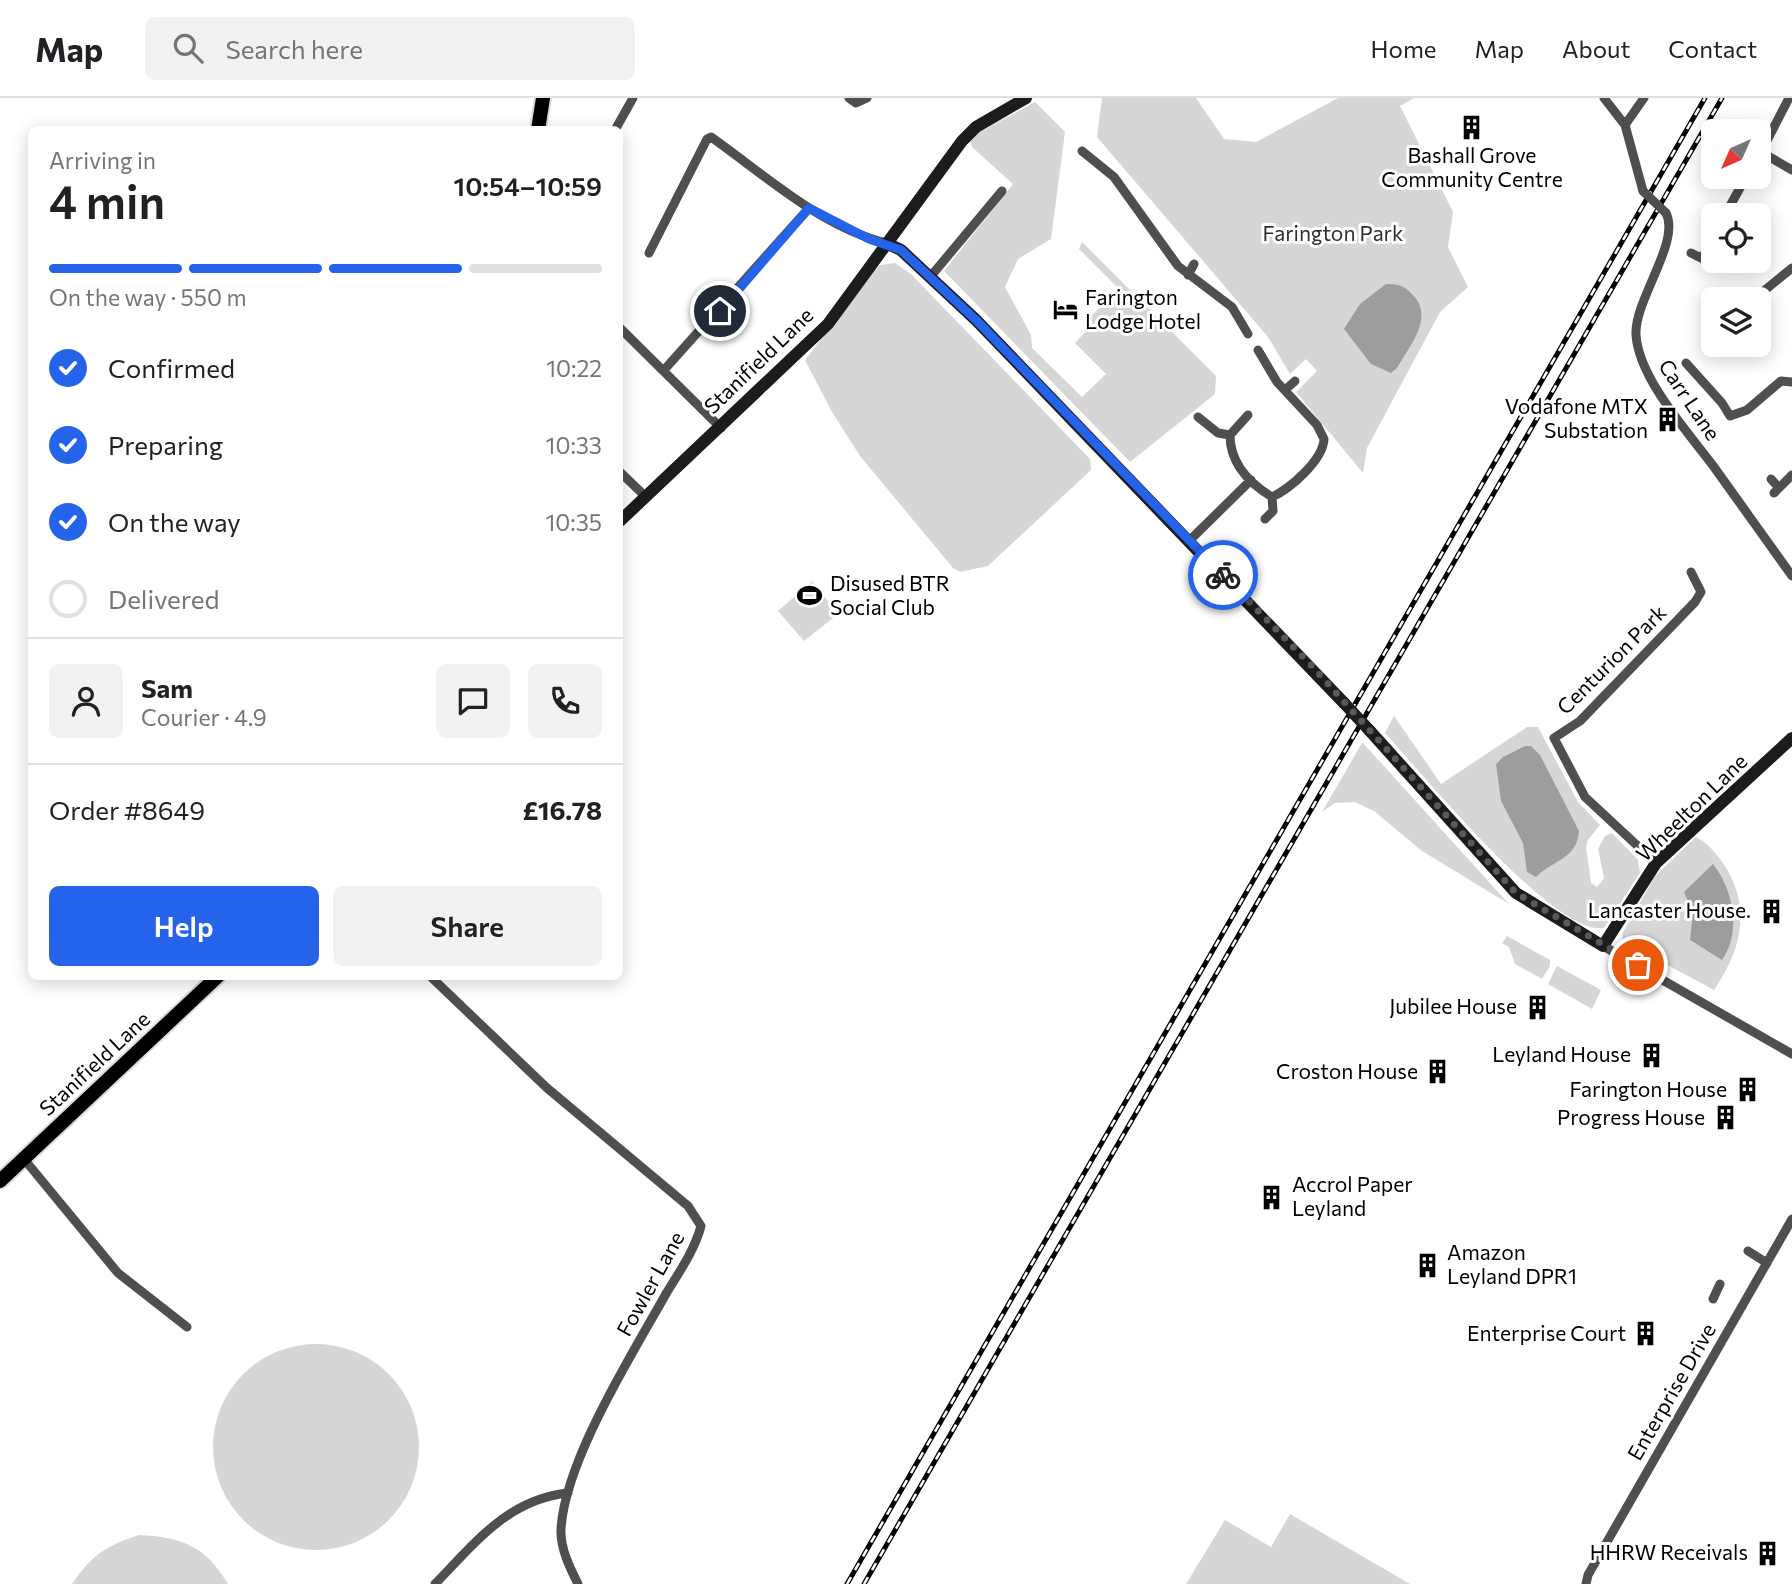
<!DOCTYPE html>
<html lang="en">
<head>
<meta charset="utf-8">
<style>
  :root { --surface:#fff; --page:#f2f2f2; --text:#202124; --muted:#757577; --line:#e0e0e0; --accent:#2563eb }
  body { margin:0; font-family:Commissioner,sans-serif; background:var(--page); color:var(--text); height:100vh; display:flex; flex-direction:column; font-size:26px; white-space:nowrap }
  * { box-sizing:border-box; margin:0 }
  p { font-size:23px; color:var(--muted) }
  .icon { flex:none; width:38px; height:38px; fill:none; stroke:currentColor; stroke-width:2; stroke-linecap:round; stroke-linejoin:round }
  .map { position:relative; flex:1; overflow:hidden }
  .panel { position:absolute; left:28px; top:28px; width:595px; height:854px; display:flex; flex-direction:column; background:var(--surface); border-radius:10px; box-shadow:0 4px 18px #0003 }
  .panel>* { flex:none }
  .needle { width:46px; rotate:225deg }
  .tools { position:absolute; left:1701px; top:21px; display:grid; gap:14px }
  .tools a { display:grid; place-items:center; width:70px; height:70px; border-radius:10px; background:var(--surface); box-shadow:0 4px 18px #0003; font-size:35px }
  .pin { position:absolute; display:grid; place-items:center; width:60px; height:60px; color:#fff; margin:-30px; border:4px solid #fff; border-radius:50%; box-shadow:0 2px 7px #0007 }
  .courier { position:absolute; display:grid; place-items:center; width:70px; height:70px; margin:-35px; border:5px solid #2563eb; border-radius:50%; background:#fff; color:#222; box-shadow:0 2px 9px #0007 }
  .overview em { font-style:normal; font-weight:600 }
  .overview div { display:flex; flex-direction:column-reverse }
  .overview { display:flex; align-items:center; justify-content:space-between; height:119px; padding:0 21px }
  h1 { font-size:46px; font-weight:600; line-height:52px }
  .bar { display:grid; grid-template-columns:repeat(4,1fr); gap:10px 7px; align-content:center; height:84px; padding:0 21px }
  .bar i { height:9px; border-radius:5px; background:var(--line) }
  .bar .selected { background:var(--accent) }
  .bar p { grid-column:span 4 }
  .line { display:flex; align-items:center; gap:18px; padding:0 21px; border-top:2px solid var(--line) }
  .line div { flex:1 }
  .round { display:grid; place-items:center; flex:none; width:74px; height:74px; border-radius:10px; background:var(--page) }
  ol { padding:0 21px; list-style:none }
  li { display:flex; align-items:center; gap:21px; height:77px }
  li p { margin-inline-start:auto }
  li .icon { padding:7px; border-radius:50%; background:var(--accent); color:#fff; stroke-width:4 }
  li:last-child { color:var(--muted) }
  li i { width:38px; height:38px; border:4px solid var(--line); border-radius:50% }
  .cta { display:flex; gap:14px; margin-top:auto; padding:14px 21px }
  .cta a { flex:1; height:80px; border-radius:10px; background:var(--accent); color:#fff; font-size:28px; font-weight:600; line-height:80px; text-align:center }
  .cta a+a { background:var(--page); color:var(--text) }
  header { display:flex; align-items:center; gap:42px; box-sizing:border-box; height:98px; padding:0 35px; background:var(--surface); border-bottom:2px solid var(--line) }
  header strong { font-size:33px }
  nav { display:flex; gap:38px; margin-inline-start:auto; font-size:24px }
  .search { width:490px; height:63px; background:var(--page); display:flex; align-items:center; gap:18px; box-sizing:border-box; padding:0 24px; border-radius:10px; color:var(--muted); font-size:26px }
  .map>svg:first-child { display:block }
  .green { fill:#d6d6d6 }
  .water { fill:#9d9d9d }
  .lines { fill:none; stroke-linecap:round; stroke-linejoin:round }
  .primary-casing { stroke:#dbdbdb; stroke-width:18 }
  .street { stroke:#4f4f4f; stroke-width:9 }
  .secondary { stroke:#1c1c1c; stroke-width:12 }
  .primary { stroke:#000; stroke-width:14 }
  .rail-casing { stroke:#000; stroke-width:5 }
  .rail { stroke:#fff; stroke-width:2.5; stroke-dasharray:8; stroke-linecap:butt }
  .street-bridge { stroke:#4f4f4f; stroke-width:9 }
  .secondary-bridge { stroke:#1c1c1c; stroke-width:12 }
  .done { stroke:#595959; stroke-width:7; stroke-dasharray:0 12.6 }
  .route { stroke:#2563eb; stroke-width:9 }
  .labels { text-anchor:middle; stroke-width:6; stroke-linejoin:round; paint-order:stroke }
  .poi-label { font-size:21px; fill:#000; stroke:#fff; text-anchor:end }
  .park-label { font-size:21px; fill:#2d2d2d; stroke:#fff }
  .street-label { font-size:21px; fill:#000; stroke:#fff }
</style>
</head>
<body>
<header>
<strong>Map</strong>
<div class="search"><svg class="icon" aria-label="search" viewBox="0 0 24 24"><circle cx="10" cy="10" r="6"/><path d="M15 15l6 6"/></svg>Search here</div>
<nav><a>Home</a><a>Map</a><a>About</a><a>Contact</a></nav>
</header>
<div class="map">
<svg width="1792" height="1486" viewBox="0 0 1792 1486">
  <rect width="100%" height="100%" fill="#fff"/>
  <path class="green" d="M1102 0H1196L1224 41 1256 44 1338 0H1414L1400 8 1453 114 1448 149 1468 189 1440 214 1367 350 1363 375 1296 294 1317 273 1306 261 1290 276 1268 239 1097 39Z
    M1035 4 1065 34 1051 141 1018 161 1005 189 1031 237 1032 250 1082 299 1106 276 1075 245 1088 231 1087 222 1119 191 1079 151 1082 144 1216 278 1215 296 1130 364 944 173 1013 86 972 49 969 40Z
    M895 165 911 176 1090 361 1091 372 988 468 960 474 953 470 860 358 832 314 805 262 873 173 880 167Z
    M812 483 838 516 804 543 778 513Z
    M1394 618 1441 686 1527 629H1538L1578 704 1600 727 1588 742 1586 749 1591 785 1597 789 1604 780 1598 751 1605 738 1612 735 1638 762 1640 775 1604 830C1555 839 1420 673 1385 635Z
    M1362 645H1363L1509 806 1422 753 1374 713 1355 704 1335 705 1322 714Z
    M1696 739C1709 745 1722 762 1729 775 1751 817 1739 855 1714 892L1623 843 1622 836 1655 778Z
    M1507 838 1550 862V868L1542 881 1515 866 1509 849 1502 845Z
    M1557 868 1601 892 1592 911 1548 886Z
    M213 1349a103 103 0 1 1 206 0a103 103 0 1 1-206 0Z
    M1290 1416 1410 1486H1186L1225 1422 1271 1449Z
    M139 1437C181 1439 206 1448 228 1486H72C92 1457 105 1448 139 1437Z"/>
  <path class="water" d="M1386 186C1397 186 1403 187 1411 195 1436 218 1410 247 1397 270L1391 275 1371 266 1344 231 1360 206Z
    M1525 648H1531L1540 657 1579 733C1577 761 1553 762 1536 779L1527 774 1523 745 1501 703 1496 666 1503 659Z
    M1713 766C1733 791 1742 834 1722 862L1690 842 1693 814 1684 794Z"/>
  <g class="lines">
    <defs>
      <path id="primary" d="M538 32 543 0
        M0 1083 218 878"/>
    </defs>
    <use href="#primary" class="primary-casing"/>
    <path class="street" d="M849 0 856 5 867 0
      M1604 0 1625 27 1643 93
      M1625 27 1644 0
      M615 32 633 0
      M1082 53 1114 79 1178 168 1232 209 1248 236
      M1761 54 1792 72
      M1759 58 1789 0
      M1666 115C1681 144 1634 202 1636 237 1639 281 1688 334 1714 369 1740 405 1766 442 1792 478
      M1725 117 1746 79
      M649 155 707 41 711 39C765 77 821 129 886 145
      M1691 155 1713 166
      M1702 160 1713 140
      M1188 177 1194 166
      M931 178 1002 93
      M1754 201 1792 170
      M620 230 721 330
      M1686 265 1722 305 1730 318 1747 312 1781 283 1792 284
      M664 272 809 110
      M1285 292 1295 283
      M1248 317 1230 337C1230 365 1249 385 1272 399 1291 390 1323 362 1324 341L1317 327 1277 284 1258 252
      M1198 319 1218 335 1230 337
      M620 374 646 399
      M1771 381 1779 390
      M1774 395 1792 377
      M1265 421 1273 413 1272 399
      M1189 443 1251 382
      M1656 765 1585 699 1554 640 1580 623 1695 504 1701 494 1691 474
      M1603 848 1792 956
      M430 878 547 990 688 1108 701 1128C695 1151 680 1173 667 1194 633 1255 565 1362 561 1431 560 1450 570 1470 578 1486
      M24 1061 118 1175 187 1229
      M1748 1153 1767 1165
      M1713 1201 1720 1186
      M435 1486C474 1446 508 1401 568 1395
      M1586 1486 1588 1477 1792 1121"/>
    <path class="secondary" d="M886 145 901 152 976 222 1344 605
      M620 423 828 226 962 43 976 29 1026 0
      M1370 633 1516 795 1603 848 1656 765 1792 640"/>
    <use href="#primary" class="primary"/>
    <defs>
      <path id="rail" d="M847 1486 1705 0
        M864 1486 1722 0"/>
    </defs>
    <use href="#rail" class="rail-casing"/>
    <use href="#rail" class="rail"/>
    <path class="street-bridge" d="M1643 93 1666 115"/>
    <path class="secondary-bridge" d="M1344 605 1370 633"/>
  </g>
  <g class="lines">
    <path class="done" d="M1223 477 1311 567 1516 795 1638 867"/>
    <path class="route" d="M720 213 809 110 869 141 901 152 976 222 1223 477"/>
  </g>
  <defs>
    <symbol id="building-bare" viewBox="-9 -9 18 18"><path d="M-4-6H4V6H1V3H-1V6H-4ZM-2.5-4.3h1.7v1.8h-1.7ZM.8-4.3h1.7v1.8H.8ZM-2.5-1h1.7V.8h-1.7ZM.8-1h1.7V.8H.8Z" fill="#000" stroke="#fff" stroke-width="2.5" paint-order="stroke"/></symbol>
    <symbol id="hotel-bare" viewBox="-9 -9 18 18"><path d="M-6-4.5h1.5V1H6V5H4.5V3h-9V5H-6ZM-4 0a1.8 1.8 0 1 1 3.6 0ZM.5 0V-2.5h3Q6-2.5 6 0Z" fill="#000" stroke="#fff" stroke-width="2.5" paint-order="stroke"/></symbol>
    <symbol id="stadium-bare" viewBox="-9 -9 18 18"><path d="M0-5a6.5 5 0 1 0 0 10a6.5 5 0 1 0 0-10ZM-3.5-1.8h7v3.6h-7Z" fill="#000" stroke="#fff" stroke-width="2.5" paint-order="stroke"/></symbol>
  </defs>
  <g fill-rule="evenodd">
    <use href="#building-bare" x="1454" y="12" width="35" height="35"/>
    <use href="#hotel-bare" x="1048" y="194" width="35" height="35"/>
    <use href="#building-bare" x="1650" y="304" width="35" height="35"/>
    <use href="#stadium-bare" x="792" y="480" width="35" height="35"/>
    <use href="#building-bare" x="1754" y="796" width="35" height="35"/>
    <use href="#building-bare" x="1520" y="892" width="35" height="35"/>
    <use href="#building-bare" x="1634" y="940" width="35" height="35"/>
    <use href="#building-bare" x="1420" y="956" width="35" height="35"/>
    <use href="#building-bare" x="1730" y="974" width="35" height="35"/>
    <use href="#building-bare" x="1708" y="1002" width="35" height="35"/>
    <use href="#building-bare" x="1254" y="1082" width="35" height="35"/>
    <use href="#building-bare" x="1410" y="1150" width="35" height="35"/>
    <use href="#building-bare" x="1628" y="1218" width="35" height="35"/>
    <use href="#building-bare" x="1750" y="1438" width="35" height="35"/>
  </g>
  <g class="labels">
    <g class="poi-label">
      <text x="1472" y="65" text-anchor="middle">Bashall Grove<tspan x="1472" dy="24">Community Centre</tspan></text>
      <text x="1085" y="207" text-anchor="start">Farington<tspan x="1085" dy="24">Lodge Hotel</tspan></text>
      <text x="1648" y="316">Vodafone MTX<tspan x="1648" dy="24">Substation</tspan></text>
      <text x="830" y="493" text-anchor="start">Disused BTR<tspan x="830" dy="24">Social Club</tspan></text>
      <text x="1751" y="820">Lancaster House.</text>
      <text x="1517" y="916">Jubilee House</text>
      <text x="1631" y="964">Leyland House</text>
      <text x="1418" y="981">Croston House</text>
      <text x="1727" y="999">Farington House</text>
      <text x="1705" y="1027">Progress House</text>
      <text x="1292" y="1094" text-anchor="start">Accrol Paper<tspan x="1292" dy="24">Leyland</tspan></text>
      <text x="1447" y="1162" text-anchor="start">Amazon<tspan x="1447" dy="24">Leyland DPR1</tspan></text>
      <text x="1626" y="1243">Enterprise Court</text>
      <text x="1748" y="1462">HHRW Receivals</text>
    </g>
    <g class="park-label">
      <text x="1333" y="143">Farington Park</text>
    </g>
    <g class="street-label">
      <text transform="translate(759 263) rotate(-44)" y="7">Stanifield Lane</text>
      <text transform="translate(1689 302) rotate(56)" y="7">Carr Lane</text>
      <text transform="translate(1612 562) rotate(-45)" y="7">Centurion Park</text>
      <text transform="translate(1692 710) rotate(-44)" y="7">Wheelton Lane</text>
      <text transform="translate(95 966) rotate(-43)" y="7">Stanifield Lane</text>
      <text transform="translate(651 1186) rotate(-61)" y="7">Fowler Lane</text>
      <text transform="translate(1672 1294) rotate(-60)" y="7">Enterprise Drive</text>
    </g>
  </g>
</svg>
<div class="tools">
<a><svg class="needle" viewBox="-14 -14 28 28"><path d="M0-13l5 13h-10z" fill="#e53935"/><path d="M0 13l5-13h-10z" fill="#757577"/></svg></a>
<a><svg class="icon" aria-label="locate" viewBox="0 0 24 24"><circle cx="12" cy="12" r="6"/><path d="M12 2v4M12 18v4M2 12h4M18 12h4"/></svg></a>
<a><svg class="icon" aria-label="layers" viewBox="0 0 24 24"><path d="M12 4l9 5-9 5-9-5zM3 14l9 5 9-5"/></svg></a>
</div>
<div class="pin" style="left:1638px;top:867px;background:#ea580c"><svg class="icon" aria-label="bag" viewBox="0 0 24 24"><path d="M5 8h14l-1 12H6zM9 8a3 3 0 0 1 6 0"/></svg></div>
<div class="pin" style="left:720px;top:213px;background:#1f2937"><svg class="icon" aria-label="home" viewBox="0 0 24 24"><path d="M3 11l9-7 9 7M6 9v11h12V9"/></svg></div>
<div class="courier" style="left:1223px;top:477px"><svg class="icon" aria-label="bike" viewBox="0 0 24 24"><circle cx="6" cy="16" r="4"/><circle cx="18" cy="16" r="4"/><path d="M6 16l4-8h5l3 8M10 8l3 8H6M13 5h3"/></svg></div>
<section class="panel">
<div class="overview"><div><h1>4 min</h1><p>Arriving in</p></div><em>10:54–10:59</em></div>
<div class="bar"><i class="selected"></i><i class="selected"></i><i class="selected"></i><i></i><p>On the way · 550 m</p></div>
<ol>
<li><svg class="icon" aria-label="check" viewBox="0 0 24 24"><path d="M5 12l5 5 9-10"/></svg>Confirmed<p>10:22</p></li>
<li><svg class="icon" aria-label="check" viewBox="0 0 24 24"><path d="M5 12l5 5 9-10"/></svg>Preparing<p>10:33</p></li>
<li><svg class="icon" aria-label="check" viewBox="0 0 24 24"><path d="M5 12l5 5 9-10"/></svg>On the way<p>10:35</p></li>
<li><i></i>Delivered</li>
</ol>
<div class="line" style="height:126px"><a class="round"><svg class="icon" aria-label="person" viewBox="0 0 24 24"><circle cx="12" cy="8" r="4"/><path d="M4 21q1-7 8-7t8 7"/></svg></a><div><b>Sam</b><p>Courier · 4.9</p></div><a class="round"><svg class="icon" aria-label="chat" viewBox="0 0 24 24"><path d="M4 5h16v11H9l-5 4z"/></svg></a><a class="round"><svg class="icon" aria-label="phone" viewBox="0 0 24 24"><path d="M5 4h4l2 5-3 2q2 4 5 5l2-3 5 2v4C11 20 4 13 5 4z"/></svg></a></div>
<div class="line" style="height:91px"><div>Order #8649</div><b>£16.78</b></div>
<div class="cta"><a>Help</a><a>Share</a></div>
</section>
</div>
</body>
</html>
